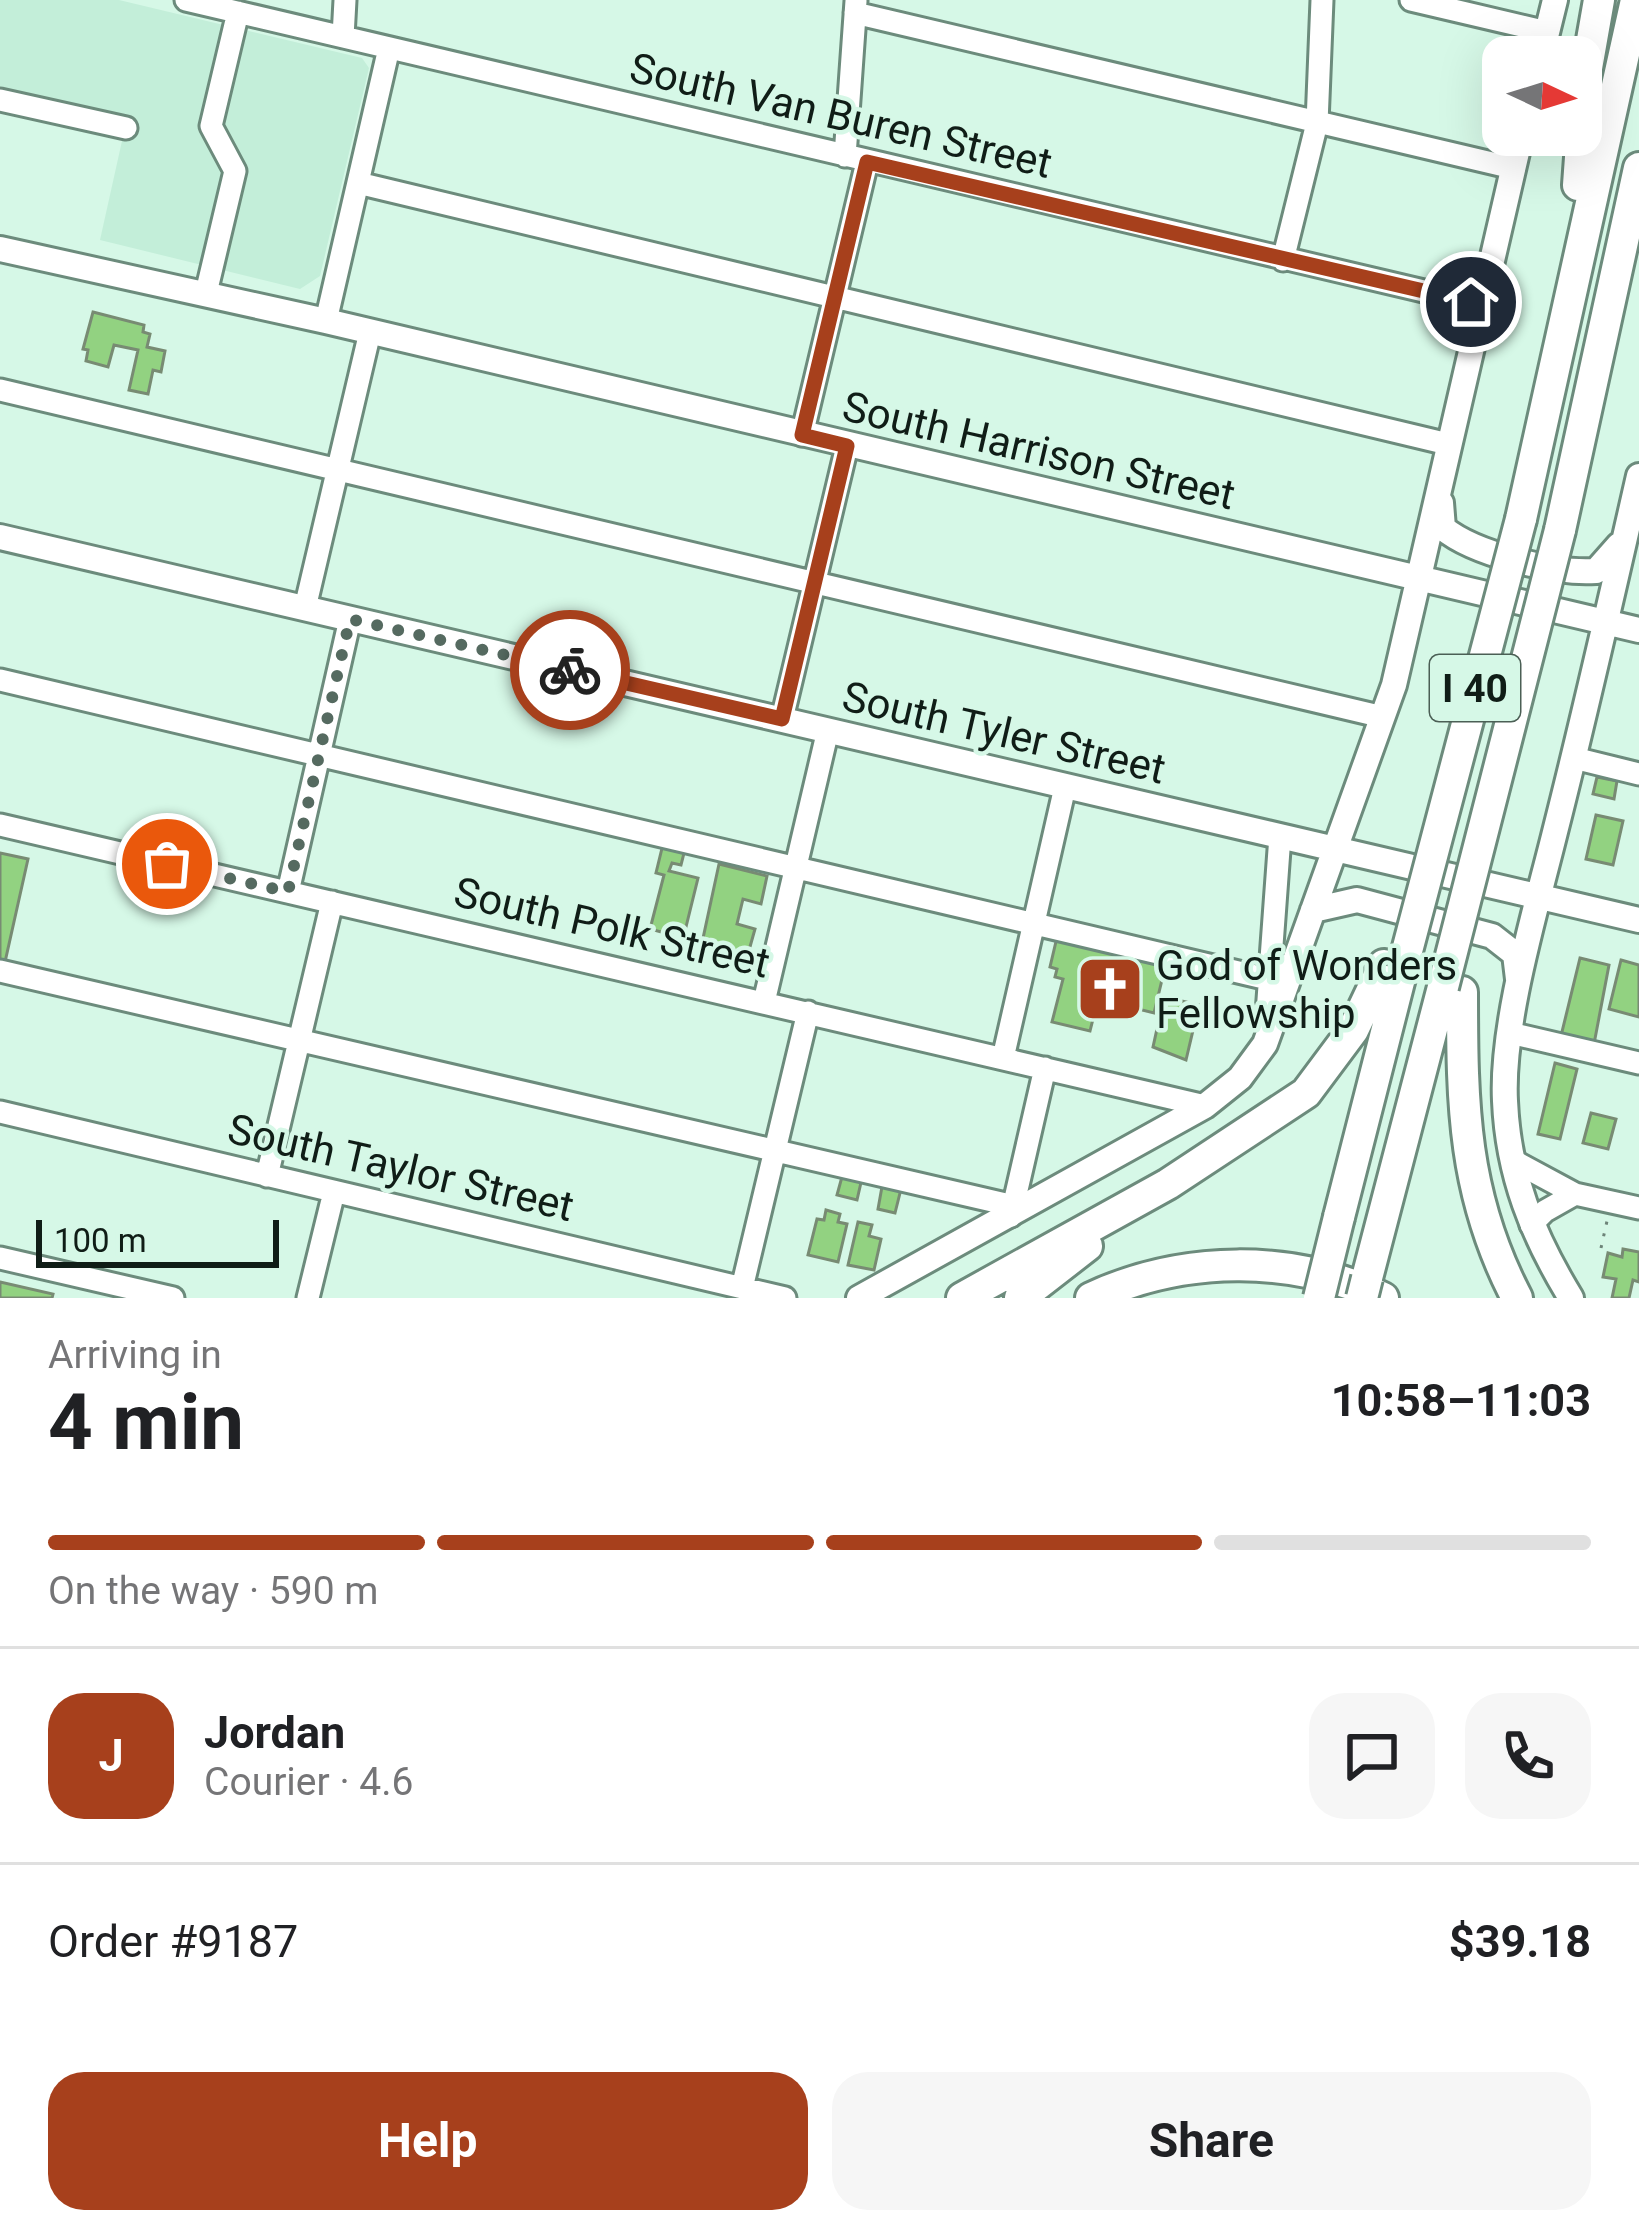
<!DOCTYPE html>
<html lang="en">
<head>
<meta charset="utf-8">
<style>
  :root { --surface:#fff; --page:#f6f6f6; --text:#202124; --muted:#757577; --line:#e0e0e0; --accent:#a7401c }
  body { margin:0; font-family:Roboto,sans-serif; background:var(--page); color:var(--text); height:100vh; display:flex; flex-direction:column; font-size:45px; white-space:nowrap }
  * { box-sizing:border-box; margin:0 }
  p { font-size:39px; color:var(--muted) }
  .icon { flex:none; width:66px; height:66px; fill:none; stroke:currentColor; stroke-width:2; stroke-linecap:round; stroke-linejoin:round }
  .map { position:relative; height:1298px; overflow:hidden }
  .details { display:flex; flex-direction:column; background:var(--surface); flex:1 }
  .details>* { flex:none }
  .needle { width:78px; rotate:94deg }
  .controls { position:absolute; left:1482px; top:36px; display:grid; gap:24px }
  .controls a { display:grid; place-items:center; width:120px; height:120px; border-radius:24px; background:var(--surface); box-shadow:0 12px 48px #0002; font-size:60px }
  .scale { position:absolute; left:36px; bottom:30px; width:243px; box-sizing:border-box; padding-left:12px; border:6px solid #101d17; border-top:0; font-size:33px; line-height:42px; white-space:nowrap; color:#101d17; -webkit-text-stroke:9px #d6f8e7; paint-order:stroke }
  .pin { position:absolute; display:grid; place-items:center; width:102px; height:102px; color:#fff; margin:-51px; border:6px solid #fff; border-radius:50%; box-shadow:0 3px 12px #0007 }
  .courier { position:absolute; display:grid; place-items:center; width:120px; height:120px; margin:-60px; border:9px solid #a7401c; border-radius:50%; background:#fff; color:#222; box-shadow:0 3px 15px #0007 }
  .summary em { font-style:normal; font-weight:700 }
  .summary div { display:flex; flex-direction:column-reverse }
  .summary { display:flex; align-items:center; justify-content:space-between; height:204px; padding:0 48px }
  h1 { font-size:78px; font-weight:700; line-height:90px }
  .bar { display:grid; grid-template-columns:repeat(4,1fr); gap:18px 12px; align-content:center; height:144px; padding:0 48px }
  .bar i { height:15px; border-radius:9px; background:var(--line) }
  .bar .selected { background:var(--accent) }
  .bar p { grid-column:span 4 }
  .line { display:flex; align-items:center; gap:30px; padding:0 48px; border-top:3px solid var(--line) }
  .line div { flex:1 }
  .round { display:grid; place-items:center; flex:none; width:126px; height:126px; border-radius:36px; background:var(--page) }
  .action { display:flex; gap:24px; margin-top:auto; padding:24px 48px }
  .action a { flex:1; height:138px; border-radius:36px; background:var(--accent); color:#fff; font-size:48px; font-weight:700; line-height:138px; text-align:center }
  .action a+a { background:var(--page); color:var(--text) }
  .map>svg:first-child { display:block }
  .built { fill:#c3eed9 }
  .building { fill:#92d281; stroke:#788b73; stroke-width:3 }
  .lines { fill:none; stroke-linecap:round; stroke-linejoin:round }
  .minor-casing { stroke:#6c8b7c; stroke-width:27 }
  .major-casing { stroke:#6c8b7c; stroke-width:30 }
  .highway-casing { stroke:#6c8b7c; stroke-width:36 }
  .path { stroke:#6d8378; stroke-width:3; stroke-dasharray:3 9; stroke-linecap:butt }
  .minor { stroke:#fff; stroke-width:21 }
  .major { stroke:#fff; stroke-width:24 }
  .highway { stroke:#fff; stroke-width:30 }
  .highway-bridge-casing { stroke:#6c8b7c; stroke-width:36; stroke-linecap:butt }
  .highway-bridge { stroke:#fff; stroke-width:30 }
  .done { stroke:#556a60; stroke-width:12; stroke-dasharray:0 21.6 }
  .route { stroke:#a7401c; stroke-width:15 }
  .labels { text-anchor:middle; stroke-width:9; stroke-linejoin:round; paint-order:stroke }
  .shield { fill:#d6f8e7; stroke:#4b5f55; stroke-width:3 }
  .shield-label { font-size:39px; font-weight:bold; fill:#101d17 }
  .street-label { font-size:42px; fill:#101d17; stroke:#d6f8e7 }
  .poi-label { font-size:42px; fill:#101d17; stroke:#d6f8e7; text-anchor:start }
</style>
</head>
<body>
<div class="map">
<svg width="1639" height="1298" viewBox="0 0 1639 1298">
  <rect width="100%" height="100%" fill="#d6f8e7"/>
  <path class="built" d="M0 0H119L362 58 369 68 320 276 300 289 100 240 126 123 0 93Z"/>
  <path class="building" d="M93 312 144 325 143 332 150 334 147 347 165 351 161 372 153 370 148 394 129 390 138 350 114 345 108 367 86 361 88 350 83 349Z
    M1597 777 1617 781 1614 799 1593 794Z
    M1596 815 1623 821 1613 865 1586 859Z
    M664 840 686 845 681 865 672 863 669 871 698 878 685 931 674 928 672 935 650 929 664 875 656 873Z
    M0 853 28 859 5 962 0 961Z
    M719 864 767 876 761 904 743 899 737 924 755 929 748 954 702 943Z
    M1058 933 1167 959 1154 1013 1098 999 1090 1031 1052 1022 1063 979 1055 977 1057 969 1050 967Z
    M1580 958 1609 965 1594 1044 1561 1036Z
    M1621 960 1639 965V1017L1609 1009Z
    M1164 997 1199 1005 1186 1060 1153 1047Z
    M1555 1063 1577 1069 1560 1139 1538 1134Z
    M1591 1113 1616 1119 1608 1149 1583 1143Z
    M843 1173 862 1178 857 1200 837 1195Z
    M883 1181 902 1185 895 1213 878 1209Z
    M826 1210 840 1214 838 1222 847 1224 838 1262 808 1255 817 1219 824 1220Z
    M858 1222 872 1225 869 1236 881 1239 874 1270 848 1265Z
    M1623 1249 1639 1252V1282L1633 1280 1629 1298H1612L1616 1279 1603 1277 1608 1253 1622 1257Z
    M0 1282 53 1294 52 1298H0Z"/>
  <g class="lines">
    <defs>
      <path id="minor" d="M186 0 1479 304
        M1411 0 1547 32
        M855 13 1513 168
        M343 37 345 0
        M0 100 126 128
        M845 156 856 1
        M358 183 1448 444
        M1283 260 1317 123 1322 0
        M206 293 235 171 211 126 238 12
        M326 321 389 48
        M0 390 1383 717
        M802 435 867 162
        M305 608 370 332
        M0 680 1268 979
        M782 719 847 446
        M1574 758 1639 774
        M0 825 1205 1106
        M288 892 350 619
        M0 971 1014 1206
        M764 1002 828 730
        M1266 1027 1280 836
        M1510 1033 1639 1063
        M1003 1058 1065 787
        M0 1112 785 1298
        M1512 1160 1575 1194 1639 1208
        M267 1176 332 902
        M1011 1216 1045 1068
        M1531 1225 1545 1211 1575 1194
        M0 1258 173 1298
        M742 1288 808 1012
        M308 1298 334 1192"/>
      <path id="major" d="M1541 57 1555 0
        M0 249 326 321 1639 630
        M1441 503 1443 528C1474 554 1556 574 1596 571L1619 545
        M0 537 1639 920
        M1313 910 1357 900 1492 936 1515 954 1518 979
        M859 1298 1205 1106 1240 1078 1265 1044 1394 685 1521 135
        M1571 1298C1533 1236 1508 1175 1505 1101 1501 1024 1536 909 1555 832 1585 714 1612 595 1639 476"/>
      <path id="highway" d="M1578 185 1586 74 1599 0
        M1521 519 1636 0
        M1560 530 1639 168
        M1462 992C1462 1105 1463 1195 1517 1298
        M1339 1217 1402 970
        M1367 1278 1443 987
        M962 1298 1168 1184 1306 1093 1353 1030 1384 965
        M1020 1298 1087 1246
        M1091 1298C1181 1256 1293 1253 1383 1298"/>
    </defs>
    <use href="#minor" class="minor-casing"/>
    <use href="#major" class="major-casing"/>
    <use href="#highway" class="highway-casing"/>
    <path class="path" d="M1601 1248 1607 1221"/>
    <use href="#minor" class="minor"/>
    <use href="#major" class="major"/>
    <use href="#highway" class="highway"/>
    <defs>
      <path id="highway-bridge" d="M1402 970 1521 519
        M1443 987 1560 530
        M1319 1298 1339 1217
        M1362 1298 1367 1278"/>
    </defs>
    <use href="#highway-bridge" class="highway-bridge-casing"/>
    <use href="#highway-bridge" class="highway-bridge"/>
  </g>
  <g class="lines">
    <path class="done" d="M167 864 288 892 350 619 570 670"/>
    <path class="route" d="M570 670 782 719 847 446 802 435 867 162 1471 302"/>
  </g>
  <defs>
    <symbol id="church-square" viewBox="-11 -11 22 22"><rect x="-9" y="-9" width="18" height="18" rx="4" fill="#a7401c" stroke="#d6f8e7"/><path d="M-1.2-6h2.4v3.5h3.3v2.4h-3.3V6h-2.4V-.1h-3.3v-2.4h3.3Z" fill="#fff"/></symbol>
  </defs>
  <g fill-rule="evenodd">
    <use href="#church-square" x="1072" y="951" width="76" height="76"/>
  </g>
  <g class="labels">
    <rect class="shield" x="1430" y="655" width="90" height="66" rx="9"/>
    <g class="shield-label">
      <text x="1475" y="702">I 40</text>
    </g>
    <g class="street-label">
      <text transform="translate(841 115) rotate(13)" y="15">South Van Buren Street</text>
      <text transform="translate(1039 450) rotate(13)" y="15">South Harrison Street</text>
      <text transform="translate(1004 732) rotate(13)" y="15">South Tyler Street</text>
      <text transform="translate(612 927) rotate(13)" y="15">South Polk Street</text>
      <text transform="translate(401 1167) rotate(13)" y="15">South Taylor Street</text>
    </g>
    <g class="poi-label">
      <text x="1156" y="980">God of Wonders<tspan x="1156" dy="48">Fellowship</tspan></text>
    </g>
  </g>
</svg>
<div class="controls">
<a><svg class="needle" viewBox="-14 -14 28 28"><path d="M0-13l5 13h-10z" fill="#e53935"/><path d="M0 13l5-13h-10z" fill="#757577"/></svg></a>
</div>
<div class="scale">100 m</div>
<div class="pin" style="left:167px;top:864px;background:#ea580c"><svg class="icon" aria-label="bag" viewBox="0 0 24 24"><path d="M5 8h14l-1 12H6zM9 8a3 3 0 0 1 6 0"/></svg></div>
<div class="pin" style="left:1471px;top:302px;background:#1f2937"><svg class="icon" aria-label="home" viewBox="0 0 24 24"><path d="M3 11l9-7 9 7M6 9v11h12V9"/></svg></div>
<div class="courier" style="left:570px;top:670px"><svg class="icon" aria-label="bike" viewBox="0 0 24 24"><circle cx="6" cy="16" r="4"/><circle cx="18" cy="16" r="4"/><path d="M6 16l4-8h5l3 8M10 8l3 8H6M13 5h3"/></svg></div>
</div>
<section class="details">
<div class="summary"><div><h1>4 min</h1><p>Arriving in</p></div><em>10:58–11:03</em></div>
<div class="bar"><i class="selected"></i><i class="selected"></i><i class="selected"></i><i></i><p>On the way · 590 m</p></div>
<div class="line" style="height:216px"><b class="round" style="background:var(--accent);color:#fff">J</b><div><b>Jordan</b><p>Courier · 4.6</p></div><a class="round"><svg class="icon" aria-label="chat" viewBox="0 0 24 24"><path d="M4 5h16v11H9l-5 4z"/></svg></a><a class="round"><svg class="icon" aria-label="phone" viewBox="0 0 24 24"><path d="M5 4h4l2 5-3 2q2 4 5 5l2-3 5 2v4C11 20 4 13 5 4z"/></svg></a></div>
<div class="line" style="height:156px"><div>Order #9187</div><b>$39.18</b></div>
<div class="action"><a>Help</a><a>Share</a></div>
</section>
</body>
</html>
